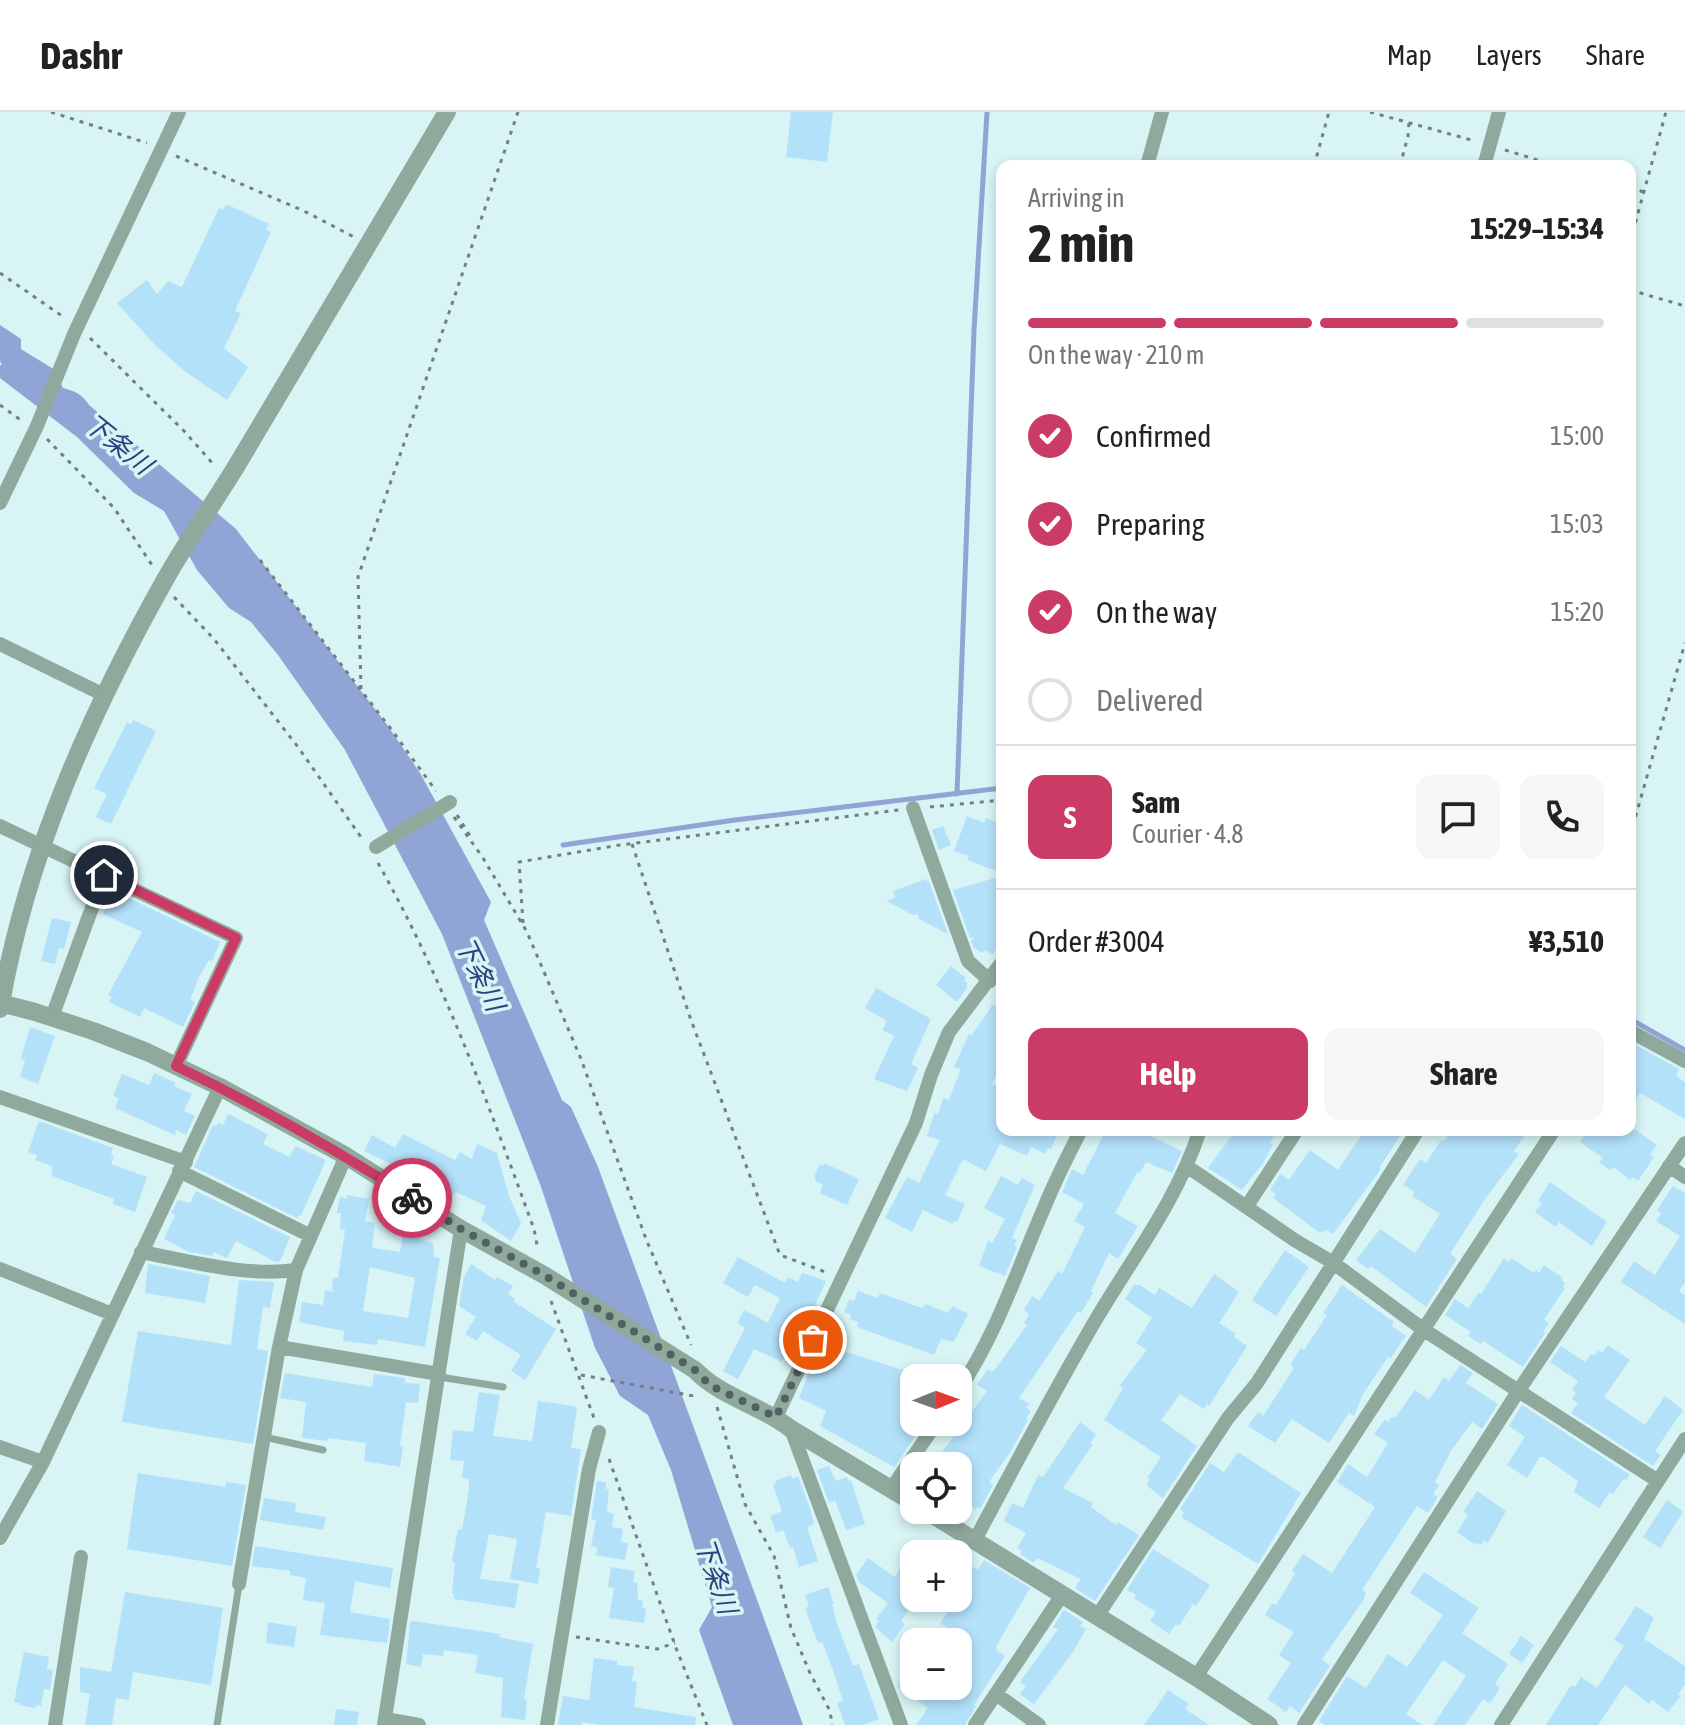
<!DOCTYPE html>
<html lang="en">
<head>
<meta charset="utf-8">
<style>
  :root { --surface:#fff; --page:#f6f6f6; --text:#222; --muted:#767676; --line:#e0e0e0; --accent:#ca3c65 }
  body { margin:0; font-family:"Asap Condensed","Noto Sans JP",sans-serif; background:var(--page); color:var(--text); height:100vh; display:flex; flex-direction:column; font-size:30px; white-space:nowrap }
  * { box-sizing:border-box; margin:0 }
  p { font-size:26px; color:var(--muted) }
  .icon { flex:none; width:44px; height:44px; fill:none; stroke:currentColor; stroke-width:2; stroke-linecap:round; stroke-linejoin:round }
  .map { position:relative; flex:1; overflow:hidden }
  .drawer { position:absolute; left:996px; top:48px; width:640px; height:976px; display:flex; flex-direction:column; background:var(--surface); border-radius:16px; box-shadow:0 4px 12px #0003 }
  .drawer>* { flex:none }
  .needle { width:52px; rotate:89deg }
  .buttons { position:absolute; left:900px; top:1252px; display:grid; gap:16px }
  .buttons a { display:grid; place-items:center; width:72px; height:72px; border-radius:16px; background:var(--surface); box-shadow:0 4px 12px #0003; font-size:40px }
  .pin { position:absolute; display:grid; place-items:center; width:68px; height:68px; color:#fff; margin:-34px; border:4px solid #fff; border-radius:50%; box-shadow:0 2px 8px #0007 }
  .courier { position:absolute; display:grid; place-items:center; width:80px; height:80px; margin:-40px; border:6px solid #ca3c65; border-radius:50%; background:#fff; color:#222; box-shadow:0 2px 10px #0007 }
  .overview em { font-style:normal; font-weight:700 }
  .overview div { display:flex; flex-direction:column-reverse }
  .overview { display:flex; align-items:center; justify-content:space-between; height:136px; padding:0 32px }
  h1 { font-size:52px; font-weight:700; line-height:60px }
  .bar { display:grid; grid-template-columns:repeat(4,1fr); gap:12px 8px; align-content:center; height:96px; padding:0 32px }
  .bar i { height:10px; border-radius:6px; background:var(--line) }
  .bar .on { background:var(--accent) }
  .bar p { grid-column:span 4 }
  .line { display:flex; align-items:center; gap:20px; padding:0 32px; border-top:2px solid var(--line) }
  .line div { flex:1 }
  .round { display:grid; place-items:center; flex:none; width:84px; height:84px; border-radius:16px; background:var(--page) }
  ol { padding:0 32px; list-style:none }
  li { display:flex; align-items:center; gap:24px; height:88px }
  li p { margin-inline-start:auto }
  li .icon { padding:8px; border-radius:50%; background:var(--accent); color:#fff; stroke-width:4 }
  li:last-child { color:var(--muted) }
  li i { width:44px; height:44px; border:4px solid var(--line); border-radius:50% }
  .action { display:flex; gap:16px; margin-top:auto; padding:16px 32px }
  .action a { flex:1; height:92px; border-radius:16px; background:var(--accent); color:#fff; font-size:32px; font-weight:700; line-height:92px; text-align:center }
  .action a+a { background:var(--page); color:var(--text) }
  header { display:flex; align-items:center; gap:48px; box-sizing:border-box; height:112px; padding:0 40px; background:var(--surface); border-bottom:2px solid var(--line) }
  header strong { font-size:38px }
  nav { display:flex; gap:44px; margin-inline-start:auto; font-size:28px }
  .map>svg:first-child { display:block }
  .water { fill:#90a5d5 }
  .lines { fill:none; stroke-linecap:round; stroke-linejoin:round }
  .stream { stroke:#90a5d5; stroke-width:5 }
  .building { fill:#b3e1fa; fill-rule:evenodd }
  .path { stroke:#6f8182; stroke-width:3; stroke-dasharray:4 6; stroke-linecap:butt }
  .service { stroke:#90a99d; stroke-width:7 }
  .minor { stroke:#90a99d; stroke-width:14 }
  .tertiary { stroke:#90a99d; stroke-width:18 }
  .minor-bridge { stroke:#90a99d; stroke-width:14 }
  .done { stroke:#516162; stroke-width:8; stroke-dasharray:0 14.4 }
  .route { stroke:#ca3c65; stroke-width:10 }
  .labels { text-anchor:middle; stroke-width:7; stroke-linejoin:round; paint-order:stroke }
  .water-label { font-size:26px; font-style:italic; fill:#2c427d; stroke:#d8f4f5 }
</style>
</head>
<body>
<header>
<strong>Dashr</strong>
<nav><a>Map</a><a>Layers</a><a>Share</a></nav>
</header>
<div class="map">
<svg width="1685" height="1613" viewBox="0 0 1685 1613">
  <rect width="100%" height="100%" fill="#d8f4f5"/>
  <path class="water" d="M0 213 21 227V237L55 258 63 276C75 279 82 282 89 293L236 417 388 614 420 661 491 790 484 808 562 988 571 995 598 1055 803 1613H733L699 1518 712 1495 671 1358 648 1303 620 1284 595 1236 540 1072 442 822 345 638 278 543 251 510 229 496 197 458 164 399 134 381 77 325 0 266V253H2L0 249Z"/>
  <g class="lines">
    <path class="stream" d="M957 682 974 218 987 0
      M563 733 735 708 1002 676
      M1630 907 1685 938"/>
  </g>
  <path class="building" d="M791 0H833L827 50 786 45Z
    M226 92 269 112 266 118 271 120 235 199 241 201 224 236 248 255 227 288 187 261 156 234 117 191 147 168 157 182 168 169 182 175 219 96 223 98Z
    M133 608 156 619 111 712 96 705 107 682 94 676 127 610 131 612Z
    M967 704 984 711 986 706 1002 712V761L967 748 969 744 954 739Z
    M943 714 951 733 939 738 932 718Z
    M1002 764V825L993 842 984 838 983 841 974 836 971 829 975 825 970 826 953 778Z
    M926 767 929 770 948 822 919 807 918 802 913 803 886 789 895 786 893 779Z
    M114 779 220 830 212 849 209 848 200 863 190 888 195 890 183 915 144 896 140 905 109 890 112 885 108 883 142 820 103 802Z
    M52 806 71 810 64 837 59 836 55 852 41 849Z
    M951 854 966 866 964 868 967 871V876L957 890 936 873Z
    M876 876 931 907 911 952 918 956 907 979 874 967 894 924 882 918 887 909 865 896Z
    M993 892 1002 899V949L992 972 1002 976V1018H1059L1051 1037 1048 1036 1045 1042 1031 1035 1027 1044 1000 1032 986 1059 963 1047 945 1083 965 1092 957 1110 954 1109 953 1112 923 1098 912 1120 885 1106 907 1065 919 1071 940 1028 927 1024 934 1001 938 1002 943 986 949 988 961 957 954 955 969 922 972 923Z
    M30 915 55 924 38 972 20 965 25 949 21 946Z
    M1630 930 1679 957 1676 964 1685 970V1007L1640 981 1630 996Z
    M154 961 176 971 174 974 192 982 184 999 195 1004 186 1023 176 1018 175 1023 115 996 119 986 113 984 122 962 149 973Z
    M228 1002 268 1022 263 1032 290 1045 295 1034 326 1048 301 1104 299 1103 297 1106 194 1055 213 1013 216 1014 218 1010 223 1013Z
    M39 1009 113 1036 111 1043 114 1044 111 1052 147 1065 135 1100 113 1092 114 1087 52 1064V1054L35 1048 37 1043 28 1040Z
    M1106 1018H1138L1182 1039 1172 1061 1146 1050 1140 1061 1137 1060 1115 1101 1138 1114 1118 1147 1109 1141 1091 1179 1093 1181 1081 1201 1078 1199 1019 1286 1029 1292 1026 1296 1031 1299 1026 1307 1028 1308 1011 1339 989 1370 993 1373 980 1397 978 1395 976 1397 958 1386V1354H932L987 1279 977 1273 988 1257 992 1260 996 1256 1027 1213 1024 1211 1029 1202 1024 1198 1032 1184 1039 1189 1058 1159 1062 1162 1085 1115 1074 1109 1084 1092 1062 1080 1072 1057 1083 1063Z
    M1236 1018H1278L1270 1031 1273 1033 1263 1051 1242 1078 1208 1056Z
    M1365 1018H1404L1379 1056 1381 1057 1333 1122 1326 1118 1320 1121 1273 1086 1276 1082 1270 1078 1280 1062 1289 1068 1310 1038 1338 1058Z
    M1452 1018H1528L1514 1039 1519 1042 1485 1087 1450 1142 1457 1147 1426 1195 1371 1154 1368 1157 1356 1148 1380 1117 1415 1141 1440 1102 1412 1084 1415 1080 1403 1073 1420 1047 1426 1051 1441 1028 1443 1030Z
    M1588 1018H1636L1657 1033 1650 1042 1654 1045 1638 1069 1632 1065 1630 1068 1613 1055 1610 1058 1599 1050 1603 1046 1580 1030Z
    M403 1022 455 1048 460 1040 472 1047 477 1032 497 1041 509 1084 521 1111 511 1129 481 1108 486 1094 456 1080 448 1087 406 1059 364 1039 372 1023 395 1036Z
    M824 1051 859 1067 847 1093 820 1081 823 1073 815 1069 816 1067 814 1065 820 1052 823 1054Z
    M1001 1064 1018 1073 1022 1066 1035 1073 1012 1126 1017 1128 1014 1134 1017 1135 1005 1164 979 1154 988 1129 992 1131 1005 1107 984 1096Z
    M1550 1070 1607 1110 1592 1134 1559 1110 1556 1115 1535 1100 1542 1091 1538 1089Z
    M1673 1074 1685 1081V1170L1679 1179 1685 1183V1212L1621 1170 1634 1149 1655 1163 1680 1124 1656 1109 1661 1101 1657 1098Z
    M196 1079 290 1125 280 1149 276 1150 236 1129 227 1146 213 1140V1144L189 1140 164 1127 175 1103 171 1101 178 1088 190 1091Z
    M347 1083 369 1087 365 1109 375 1111 372 1136 400 1140 403 1122 420 1125V1128L433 1131 434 1145 440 1146 425 1235 378 1227 377 1233 343 1229 344 1219 299 1210 302 1190 323 1193 325 1178 335 1180 332 1178 333 1166H338L345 1118 340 1117 341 1101H337L340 1085 347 1087ZM370 1155 415 1166 408 1206 363 1199Z
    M1285 1138 1309 1155 1276 1204 1252 1188Z
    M738 1145 785 1171 788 1165 798 1170 802 1161 826 1169 815 1193 818 1194 803 1225 795 1221 782 1250 754 1237 738 1267 723 1259 745 1216 737 1211 744 1198 768 1211 780 1186 755 1173 748 1185 723 1171Z
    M1504 1146 1508 1150 1511 1146 1534 1161 1536 1158 1539 1161 1544 1153 1563 1166 1561 1168 1565 1171 1563 1175 1565 1176 1544 1208 1549 1211 1543 1220 1545 1221 1523 1255 1483 1229 1481 1232 1468 1224 1471 1220 1445 1203 1455 1187 1468 1196 1479 1180 1481 1182Z
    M148 1152 210 1164 205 1191 145 1181Z
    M471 1152 495 1168 497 1165 513 1174 508 1182 515 1187 514 1190 556 1217 525 1268 511 1259 521 1243 483 1219 477 1229 465 1222 476 1205 459 1194 464 1165Z
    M1214 1162 1239 1180 1219 1211 1236 1222 1234 1225 1247 1234 1209 1294 1207 1292 1204 1297 1180 1282 1161 1308 1197 1334 1163 1386 1146 1373 1150 1367 1147 1366 1161 1345 1104 1308 1123 1276 1119 1274 1147 1238 1136 1231 1152 1206 1125 1187 1134 1173H1140L1155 1183 1159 1176 1192 1196Z
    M239 1168 274 1170 270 1196 263 1195 257 1237 268 1239 253 1332 122 1310 138 1219 231 1233Z
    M1342 1173 1394 1210 1392 1214 1406 1224 1390 1247 1388 1245 1363 1282 1354 1304 1349 1301 1329 1331 1292 1307 1275 1331 1248 1314 1258 1300 1263 1304 1294 1256 1290 1253 1301 1236 1304 1238 1327 1203 1323 1201Z
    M858 1179 878 1186 880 1181 922 1196 926 1192 947 1201 953 1194 968 1202 954 1230 941 1227 934 1243 857 1215 858 1210 850 1207 851 1203 844 1200 849 1187 854 1189Z
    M1608 1233 1630 1248 1604 1285 1645 1313 1665 1284 1683 1298 1655 1339 1661 1343 1653 1354 1571 1301 1578 1291 1572 1287 1576 1281 1572 1278 1578 1269 1550 1250 1561 1234 1585 1250 1591 1242 1594 1244 1598 1238 1602 1241Z
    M834 1236 918 1263 902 1295 914 1303V1316L911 1321 914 1326 894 1355 820 1314 826 1299 799 1286 815 1246 828 1253Z
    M1460 1253 1473 1261 1466 1271 1498 1292 1482 1317 1472 1310 1451 1339 1435 1370 1439 1373 1433 1382 1438 1385 1428 1401 1417 1394 1362 1478 1366 1481 1363 1489 1322 1547 1330 1554 1299 1601 1290 1594 1286 1600 1267 1587 1291 1551 1279 1543 1294 1520 1265 1503 1272 1491 1276 1493 1295 1462 1292 1459 1303 1442 1332 1461 1375 1395 1337 1370 1348 1352 1367 1365 1388 1331 1374 1322 1385 1307 1388 1310 1392 1304 1395 1306 1415 1278 1429 1288 1444 1265 1449 1269Z
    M285 1261 372 1275 374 1262 405 1266V1271L420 1272 418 1291 406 1290 400 1334 403 1335 400 1355 364 1349 366 1331 328 1326 327 1329 302 1326 306 1290 280 1286Z
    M479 1280 500 1283 493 1324 532 1329 538 1289 574 1294 577 1297 571 1336 581 1337 571 1404 546 1400 536 1456H540L538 1472 510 1467 517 1427 489 1422 480 1467 519 1472 515 1496 454 1487V1482H452L455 1450 452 1449 458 1417 462 1418 469 1377V1367L462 1366 464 1349 450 1348 453 1318 473 1320Z
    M1522 1293 1630 1363 1626 1368 1623 1367 1613 1382 1610 1380 1599 1396 1574 1380 1578 1369 1544 1345H1540L1527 1366 1507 1353 1525 1325 1509 1314Z
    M1080 1310 1096 1322 1090 1331 1093 1332 1063 1376 1093 1391 1091 1395 1116 1413 1118 1410 1139 1423 1095 1489 1075 1476 1081 1467 1037 1446 1034 1451 1020 1442 1022 1439 1017 1436 1026 1421 1004 1409 1012 1391 1023 1396 1038 1363 1043 1365Z
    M1238 1340 1301 1381 1258 1452 1181 1405 1184 1401 1180 1397 1210 1351 1224 1360Z
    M829 1354 836 1369 847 1365 848 1369 851 1368 865 1412 846 1418 835 1388 829 1391 817 1358Z
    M138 1361 225 1375 226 1370 246 1373 232 1454 127 1437Z
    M791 1363 792 1367 798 1364 810 1397 814 1412 807 1415 818 1449 799 1455 793 1435 790 1436 783 1418 776 1421 770 1404 782 1399 773 1373 776 1372 775 1369Z
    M597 1369 606 1370V1377H609L607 1400 614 1402 612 1415 623 1417 621 1430 628 1431 625 1448 596 1443 597 1436 591 1434 596 1408 591 1407Z
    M1477 1379 1506 1399 1488 1431 1484 1428 1481 1433 1477 1431 1476 1433 1457 1420 1468 1403 1463 1400Z
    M264 1386 296 1391 295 1400 326 1405 323 1418 260 1408Z
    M1667 1388 1683 1400 1660 1436 1643 1425Z
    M914 1432V1490L901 1509 905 1512 892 1530 875 1515 879 1509 876 1507 888 1491 859 1470 856 1463 868 1446 895 1465Z
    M255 1434 393 1456 390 1476 355 1469 350 1500 390 1507 387 1531 320 1523 325 1491 303 1488 306 1466 290 1463V1459L252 1454Z
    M1153 1437 1210 1473 1196 1494 1193 1492 1179 1514 1176 1512 1169 1522 1150 1509 1156 1500 1134 1486 1136 1483 1127 1478Z
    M958 1446 978 1458 984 1448 1030 1476 997 1533 996 1538 1005 1544 974 1593 976 1594 965 1613H916L928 1596 897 1574 914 1548V1574H958V1562L966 1550 958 1544V1530H936L946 1515 940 1511 958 1486Z
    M611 1455 635 1459 633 1470 637 1471 638 1488 643 1489 642 1496 646 1497 644 1511 609 1506 614 1476 608 1475Z
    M1424 1460 1479 1496 1462 1521 1508 1552 1495 1572 1500 1576 1490 1591 1483 1587 1465 1613H1433L1466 1564 1443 1548 1406 1602 1422 1613H1325L1319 1609 1347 1564 1366 1576 1388 1542 1407 1555 1443 1503 1410 1481Z
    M828 1475 834 1492H832L836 1509 853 1554 859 1552 879 1607 863 1613H845L837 1591 843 1589 833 1558 822 1530 818 1531 805 1496 809 1495 805 1483Z
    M125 1480 223 1496 211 1573 133 1560 129 1588 116 1586 112 1613H85L90 1582 80 1580V1555L111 1560Z
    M1636 1494 1654 1506 1644 1527 1685 1554V1572L1678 1582 1681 1584 1668 1600 1652 1588 1649 1592 1625 1573 1598 1613H1546L1571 1573 1575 1575 1581 1565 1597 1576 1624 1534 1614 1528Z
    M1064 1498 1083 1510 1080 1514 1086 1517 1073 1540 1034 1592 1020 1582 1026 1574 1020 1570 1058 1517 1053 1515Z
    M413 1509 500 1522 499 1525 533 1532 524 1587 527 1588 525 1608 501 1605 503 1566 475 1561 478 1543 444 1538 443 1544 423 1542 421 1555 406 1552 410 1510Z
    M268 1510 297 1515 294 1535 266 1531Z
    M1521 1524 1534 1533 1522 1551 1509 1542Z
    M24 1540 49 1545 47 1557 53 1558 50 1578 44 1577 41 1594 36 1593 35 1596 19 1593 20 1591 14 1590Z
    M594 1546 617 1549V1553L634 1555 632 1569 637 1570 634 1595 696 1605 695 1613H600L582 1610V1613H558L563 1584 589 1588Z
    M1168 1578 1189 1592 1185 1597 1209 1613H1144Z
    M336 1597 359 1600 357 1613H334Z"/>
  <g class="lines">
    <path class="path" d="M51 0 147 31
      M1370 0 1475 29
      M1505 38 1557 54
      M176 44 304 99 354 125
      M1314 54 1329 0
      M1400 54 1408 24 1409 11
      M1630 76 1644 80
      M1630 130 1666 0
      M0 161 65 206
      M1630 178 1685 194
      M90 226 185 320 213 352
      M0 293 22 309
      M47 327 114 396 152 453
      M260 448 391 617 436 679
      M174 485 214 527 298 635 363 728
      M361 577 358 465 518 0
      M930 695 1002 688
      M457 703 470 724
      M454 705 483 746 527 820 581 947 646 1127 691 1233
      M1630 724 1685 531
      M632 732 691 908 780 1143 828 1161
      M378 751C444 868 488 992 534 1117L538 1138
      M523 811 519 750 620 733 899 698
      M551 1189 594 1306
      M581 1263 699 1285
      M717 1295 745 1392 774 1444 791 1516 810 1561 830 1599 832 1613
      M609 1347 676 1536 707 1613
      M576 1525 657 1537 675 1531"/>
    <path class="service" d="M439 1262 446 1266 503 1275
      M264 1325 323 1338
      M217 1613 239 1473"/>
    <path class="minor" d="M1147 54 1162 0
      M1484 54 1499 0
      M0 391 37 314 74 222 179 0
      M0 532 104 583
      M913 696 968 849 990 869
      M0 714 236 826 176 954
      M52 905 104 763
      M1630 919 1685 949
      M0 985 186 1050
      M1669 1054 1685 1065
      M1188 1055 1296 1129 1332 1150 1424 1218 1658 1369
      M179 1059 309 1123
      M1247 1094 1297 1018
      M141 1140C190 1149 245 1165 296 1158
      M0 1157 112 1202
      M279 1235 439 1262
      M958 1279C997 1222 1017 1158 1044 1096 1055 1069 1068 1043 1081 1018
      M776 1305 916 1011 931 963 949 920 1002 850
      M791 1317 901 1613
      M0 1335 43 1350
      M891 1377 937 1310
      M0 1426 43 1350 220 975
      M975 1428C1015 1353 1055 1277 1098 1204 1135 1142 1177 1088 1200 1018
      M239 1472 279 1235 296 1158 346 1044
      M1098 1503 1228 1306 1257 1271 1418 1018
      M1196 1565 1554 1018
      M996 1582 1039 1613
      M385 1607 419 1613
      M55 1613 81 1445
      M384 1613 461 1117
      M547 1613 589 1357 599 1320
      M975 1613 1062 1483
      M1304 1613 1519 1278 1685 1031
      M1501 1613 1685 1327"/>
    <path class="tertiary" d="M0 891 35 900 93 919 147 940 220 975 346 1044 461 1117 544 1163 695 1258C722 1286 761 1293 791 1317L914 1391
      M0 897C26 744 90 601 166 466 188 427 214 391 237 353 307 235 377 118 447 0
      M925 1398 1196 1565 1269 1613"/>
    <path class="minor-bridge" d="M376 735 450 690"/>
  </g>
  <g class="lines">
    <path class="done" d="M412 1086 461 1117 544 1163 695 1258 711 1274 776 1305 813 1228"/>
    <path class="route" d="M104 763 236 826 176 954C257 993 336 1038 412 1086"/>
  </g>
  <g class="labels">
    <g class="water-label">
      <text transform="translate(118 332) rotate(39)" y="9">下条川</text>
      <text transform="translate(480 862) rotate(64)" y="9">下条川</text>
      <text transform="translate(716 1464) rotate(71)" y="9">下条川</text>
    </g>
  </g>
</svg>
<div class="buttons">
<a><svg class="needle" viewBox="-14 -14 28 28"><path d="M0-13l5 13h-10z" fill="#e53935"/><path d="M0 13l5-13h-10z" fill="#767676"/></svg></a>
<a><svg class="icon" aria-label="locate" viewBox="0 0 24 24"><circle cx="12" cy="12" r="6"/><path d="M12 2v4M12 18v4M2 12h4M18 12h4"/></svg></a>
<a>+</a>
<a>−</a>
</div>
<div class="pin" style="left:813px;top:1228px;background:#ea580c"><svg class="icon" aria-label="bag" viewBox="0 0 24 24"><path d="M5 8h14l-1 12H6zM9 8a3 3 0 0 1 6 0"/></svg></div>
<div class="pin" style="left:104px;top:763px;background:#1f2937"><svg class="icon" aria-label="home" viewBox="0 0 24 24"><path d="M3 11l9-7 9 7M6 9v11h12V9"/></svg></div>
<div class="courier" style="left:412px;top:1086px"><svg class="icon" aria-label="bike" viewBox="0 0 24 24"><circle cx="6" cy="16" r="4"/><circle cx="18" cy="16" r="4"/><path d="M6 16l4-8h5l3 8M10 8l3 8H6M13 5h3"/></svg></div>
<section class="drawer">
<div class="overview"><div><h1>2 min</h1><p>Arriving in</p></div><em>15:29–15:34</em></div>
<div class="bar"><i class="on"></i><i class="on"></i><i class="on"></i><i></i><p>On the way · 210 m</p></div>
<ol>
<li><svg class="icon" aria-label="check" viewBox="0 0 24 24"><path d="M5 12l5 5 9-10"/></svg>Confirmed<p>15:00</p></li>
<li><svg class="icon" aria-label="check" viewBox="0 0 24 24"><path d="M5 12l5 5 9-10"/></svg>Preparing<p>15:03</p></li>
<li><svg class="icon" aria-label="check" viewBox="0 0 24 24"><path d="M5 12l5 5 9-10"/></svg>On the way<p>15:20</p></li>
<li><i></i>Delivered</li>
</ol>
<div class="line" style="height:144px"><b class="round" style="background:var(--accent);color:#fff">S</b><div><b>Sam</b><p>Courier · 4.8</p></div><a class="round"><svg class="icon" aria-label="chat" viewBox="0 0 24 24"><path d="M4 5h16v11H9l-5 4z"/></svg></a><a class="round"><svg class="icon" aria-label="phone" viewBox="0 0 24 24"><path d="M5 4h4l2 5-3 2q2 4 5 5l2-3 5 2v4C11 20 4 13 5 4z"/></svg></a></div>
<div class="line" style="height:104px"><div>Order #3004</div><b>¥3,510</b></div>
<div class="action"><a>Help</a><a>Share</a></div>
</section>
</div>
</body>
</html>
